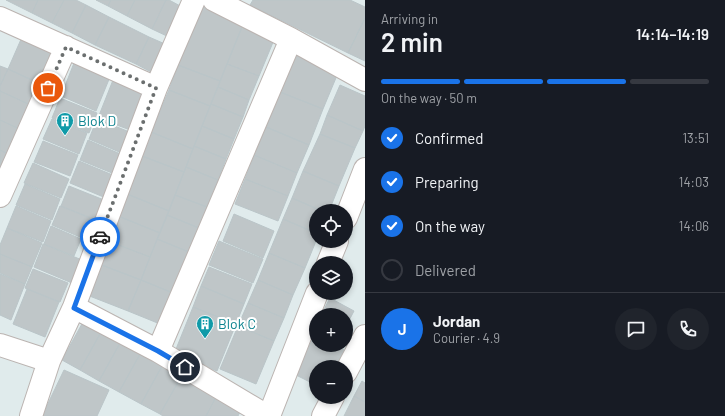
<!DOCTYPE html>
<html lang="en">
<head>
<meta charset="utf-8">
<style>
  :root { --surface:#171b24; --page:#20242c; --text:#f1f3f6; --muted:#9ea1a6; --line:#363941; --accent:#1a73e8 }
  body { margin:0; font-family:Barlow,sans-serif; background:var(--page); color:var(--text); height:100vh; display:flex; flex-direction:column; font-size:15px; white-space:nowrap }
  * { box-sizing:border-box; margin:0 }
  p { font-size:13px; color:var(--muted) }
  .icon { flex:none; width:22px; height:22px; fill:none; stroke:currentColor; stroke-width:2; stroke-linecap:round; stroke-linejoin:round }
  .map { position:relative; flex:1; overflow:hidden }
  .sheet { display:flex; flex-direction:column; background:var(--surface); width:360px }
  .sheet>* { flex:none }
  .tools { position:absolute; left:309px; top:204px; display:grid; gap:8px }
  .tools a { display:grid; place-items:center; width:44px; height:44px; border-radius:50%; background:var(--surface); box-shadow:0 2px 6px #0003; font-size:20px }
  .pin { position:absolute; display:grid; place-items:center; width:34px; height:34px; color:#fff; margin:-17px; border:2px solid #fff; border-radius:50%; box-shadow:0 1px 4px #0007 }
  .courier { position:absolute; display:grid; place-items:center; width:40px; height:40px; margin:-20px; border:3px solid #1a73e8; border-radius:50%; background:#fff; color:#222; box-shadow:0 1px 5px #0007 }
  .head em { font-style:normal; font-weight:600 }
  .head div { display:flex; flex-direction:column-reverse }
  .head { display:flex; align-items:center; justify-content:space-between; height:68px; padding:0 16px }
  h1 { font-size:26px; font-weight:600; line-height:30px }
  .bar { display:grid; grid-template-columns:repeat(4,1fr); gap:6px 4px; align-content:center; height:48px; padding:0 16px }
  .bar i { height:5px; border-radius:3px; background:var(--line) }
  .bar .selected { background:var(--accent) }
  .bar p { grid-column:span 4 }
  .line { display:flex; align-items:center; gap:10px; padding:0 16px; border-top:1px solid var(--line) }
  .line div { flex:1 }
  .round { display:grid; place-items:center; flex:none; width:42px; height:42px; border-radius:21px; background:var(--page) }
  ol { padding:0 16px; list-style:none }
  li { display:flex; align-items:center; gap:12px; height:44px }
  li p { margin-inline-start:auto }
  li .icon { padding:4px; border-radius:50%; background:var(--accent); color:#fff; stroke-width:4 }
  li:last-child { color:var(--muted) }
  li i { width:22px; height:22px; border:2px solid var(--line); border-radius:50% }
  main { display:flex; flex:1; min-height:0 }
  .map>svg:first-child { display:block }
  .building { fill:#bfc6c8; stroke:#bac5c8 }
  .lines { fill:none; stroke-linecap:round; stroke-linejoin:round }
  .minor-casing { stroke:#bbb4b1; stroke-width:24 }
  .minor { stroke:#fff; stroke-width:22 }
  .done { stroke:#6b6f6f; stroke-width:4; stroke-dasharray:0 7.2 }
  .route { stroke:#1a73e8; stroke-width:5 }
  .labels { text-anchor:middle; stroke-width:4; stroke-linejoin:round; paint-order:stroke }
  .culture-label { font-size:14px; fill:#0d838f; stroke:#fff; text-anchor:start }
</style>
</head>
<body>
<main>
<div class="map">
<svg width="365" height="416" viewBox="0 0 365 416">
  <rect width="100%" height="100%" fill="#e0ebec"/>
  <path class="building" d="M6 0H38L32 13Z
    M38 0H64L52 23 32 13Z
    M64 0H76L86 5 72 33 52 23Z
    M96 0H111L108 6Z
    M111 0H135L127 16 108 6Z
    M135 0H166L152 29 127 16Z
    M166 0H169L184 8 169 37 152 29Z
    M253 0H350L365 7V18L348 53 250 5Z
    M86 5 109 17 95 45 72 33Z
    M202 5 244 22 220 81 178 65Z
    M109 17 149 37 136 64 95 45Z
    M365 18V61L348 53Z
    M244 22 276 35 259 76 227 64Z
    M22 37 62 55 47 87 8 69Z
    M149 37 165 44 151 72 136 64Z
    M295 55 338 73 323 109 280 92Z
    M76 58 112 72 96 111 61 96Z
    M227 64 259 76 249 100 218 87Z
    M178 65 220 81 210 106 169 90Z
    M0 66 8 69 0 86Z
    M8 69 47 87 37 108 0 91V86Z
    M115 75 150 90 133 131 98 118Z
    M340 85 365 96V126L363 131 327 115Z
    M218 87 249 100 243 117 211 104Z
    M169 90 210 106 193 149 151 132Z
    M0 91 37 108 26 132 0 120Z
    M280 92 323 109 309 145 266 127Z
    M60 98 97 113 89 133 52 118Z
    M211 104 243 117 234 139 202 126Z
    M327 115 363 131 355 148 320 134Z
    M52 119 87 133 79 154 43 139Z
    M97 119 132 133 124 154 89 139Z
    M0 120 26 132 15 157 0 150Z
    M202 126 234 139 226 159 194 146Z
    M266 127 309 145 297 173 254 155Z
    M151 132 193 149 184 172 142 156Z
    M320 134 355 148 339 186 303 171Z
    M88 140 125 156 117 175 80 160Z
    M43 141 78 155 70 176 34 162Z
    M194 146 226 159 218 180 186 167Z
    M0 150 15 157 0 189Z
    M254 155 297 173 288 196 245 179Z
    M142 156 184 172 169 211 127 194Z
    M79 161 115 176 106 198 70 183Z
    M33 163 69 179 61 198 24 183Z
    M186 167 218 180 207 207 175 195Z
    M303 171 339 186 329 211H322L292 198Z
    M245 179 288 196 278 221 235 204Z
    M25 184 60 199 52 220 16 205Z
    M69 186 104 200 96 220 61 206Z
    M127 194 169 211 160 233 118 216Z
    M175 195 207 207 199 228 167 215Z
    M292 198 322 211H316V233L283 219Z
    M16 206 51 221 43 242 7 228Z
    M60 206 95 220 87 240 52 225Z
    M234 214 274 231 263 258 223 241Z
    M167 215 199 228 189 252 157 239Z
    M118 216 160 233 150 257 108 241Z
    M283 219 316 233V241L305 268 269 253Z
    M51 226 81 239 74 256 44 244Z
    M7 228 42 243 32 267 0 254V245Z
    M157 239 189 252 173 293 141 280Z
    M108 241 150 257 141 280 99 264Z
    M219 241 263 259 253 283 209 265Z
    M43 244 82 260 72 283 34 267Z
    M269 253 305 268 293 295 258 280Z
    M0 254 32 267 25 284 0 273Z
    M99 264 141 280 128 311 87 295Z
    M209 267 252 284 244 304 201 286Z
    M33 269 68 283 60 302 25 288Z
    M0 274 25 284 11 320 0 315Z
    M141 280 173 293 160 324 128 311Z
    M258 280 293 295 284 318 248 303Z
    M201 286 244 304 236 324 193 307Z
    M27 289 59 302 45 337 13 324Z
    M330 298 354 311 346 326V315H321Z
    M248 303 284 318 274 341 238 326Z
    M193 307 236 324 217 371 174 354Z
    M83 322 101 332 80 370 62 360Z
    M238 326 274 341 256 384 220 369Z
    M101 332 120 343 99 381 80 370Z
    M315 335 316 336V345H334L344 350 335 367H316V385L294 374Z
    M120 343 140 354 119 392 99 381Z
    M140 354 162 366 141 404 119 392Z
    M162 366 181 377 160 414 141 404Z
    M64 370 109 390 97 416H42Z
    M181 377 216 397 206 416H163L160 414Z
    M362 381 365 383V402L354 396Z
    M354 396 365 402V416H344Z
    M216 397 241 410 238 416H206Z"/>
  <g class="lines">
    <defs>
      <path id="minor" d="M214 0 291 39 365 80
        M0 18 156 88
        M0 196 66 47
        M346 218 365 169
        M328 263 337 241
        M74 307 158 351 267 416
        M0 345 49 361
        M158 351 291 39
        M346 372 365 336
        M31 416 49 361 74 307 156 88 194 0
        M269 416 317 293
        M323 416 333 397"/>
    </defs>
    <use href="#minor" class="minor-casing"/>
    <use href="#minor" class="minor"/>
  </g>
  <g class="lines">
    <path class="done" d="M48 88 66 47 156 88 100 237"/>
    <path class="route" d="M100 237 74 308 158 351 185 367"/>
  </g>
  <defs>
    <symbol id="building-pin" viewBox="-11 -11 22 30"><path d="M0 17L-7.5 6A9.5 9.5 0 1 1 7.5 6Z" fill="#0f9aa8" stroke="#fff"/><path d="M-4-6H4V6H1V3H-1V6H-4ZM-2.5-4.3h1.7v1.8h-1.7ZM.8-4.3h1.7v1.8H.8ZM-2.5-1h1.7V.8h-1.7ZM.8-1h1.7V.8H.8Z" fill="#fff"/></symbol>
  </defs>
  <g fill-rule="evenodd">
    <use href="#building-pin" x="55" y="111" width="20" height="27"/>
    <use href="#building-pin" x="195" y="314" width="20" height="27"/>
  </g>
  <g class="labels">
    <g class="culture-label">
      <text x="78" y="126">Blok D</text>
      <text x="218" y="329">Blok C</text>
    </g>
  </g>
</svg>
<div class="tools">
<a><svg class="icon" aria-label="locate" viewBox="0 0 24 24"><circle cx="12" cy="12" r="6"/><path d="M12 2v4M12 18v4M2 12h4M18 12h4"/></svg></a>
<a><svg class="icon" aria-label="layers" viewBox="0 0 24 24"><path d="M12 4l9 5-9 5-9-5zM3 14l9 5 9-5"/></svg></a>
<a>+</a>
<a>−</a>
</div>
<div class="pin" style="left:48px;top:88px;background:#ea580c"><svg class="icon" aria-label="bag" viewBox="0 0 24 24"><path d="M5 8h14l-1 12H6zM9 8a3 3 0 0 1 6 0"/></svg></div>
<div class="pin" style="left:185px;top:367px;background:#1f2937"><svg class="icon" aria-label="home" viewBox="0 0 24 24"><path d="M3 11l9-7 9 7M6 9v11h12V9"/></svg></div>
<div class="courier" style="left:100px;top:237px"><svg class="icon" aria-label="car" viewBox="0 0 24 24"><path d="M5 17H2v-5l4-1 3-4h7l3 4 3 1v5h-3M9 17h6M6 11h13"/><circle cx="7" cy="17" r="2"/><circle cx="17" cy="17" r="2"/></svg></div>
</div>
<section class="sheet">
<div class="head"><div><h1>2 min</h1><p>Arriving in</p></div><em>14:14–14:19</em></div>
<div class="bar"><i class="selected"></i><i class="selected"></i><i class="selected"></i><i></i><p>On the way · 50 m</p></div>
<ol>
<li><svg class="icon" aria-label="check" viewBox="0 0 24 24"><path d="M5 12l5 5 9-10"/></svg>Confirmed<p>13:51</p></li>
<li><svg class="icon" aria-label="check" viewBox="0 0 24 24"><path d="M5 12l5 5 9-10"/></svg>Preparing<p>14:03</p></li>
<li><svg class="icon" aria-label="check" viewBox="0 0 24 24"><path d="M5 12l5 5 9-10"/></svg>On the way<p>14:06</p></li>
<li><i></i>Delivered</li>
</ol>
<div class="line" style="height:72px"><b class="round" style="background:var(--accent);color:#fff">J</b><div><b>Jordan</b><p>Courier · 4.9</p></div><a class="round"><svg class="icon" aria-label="chat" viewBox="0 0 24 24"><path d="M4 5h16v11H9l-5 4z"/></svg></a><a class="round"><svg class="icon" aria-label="phone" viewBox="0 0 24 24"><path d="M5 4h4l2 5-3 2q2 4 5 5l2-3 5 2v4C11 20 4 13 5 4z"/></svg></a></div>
</section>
</main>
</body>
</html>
